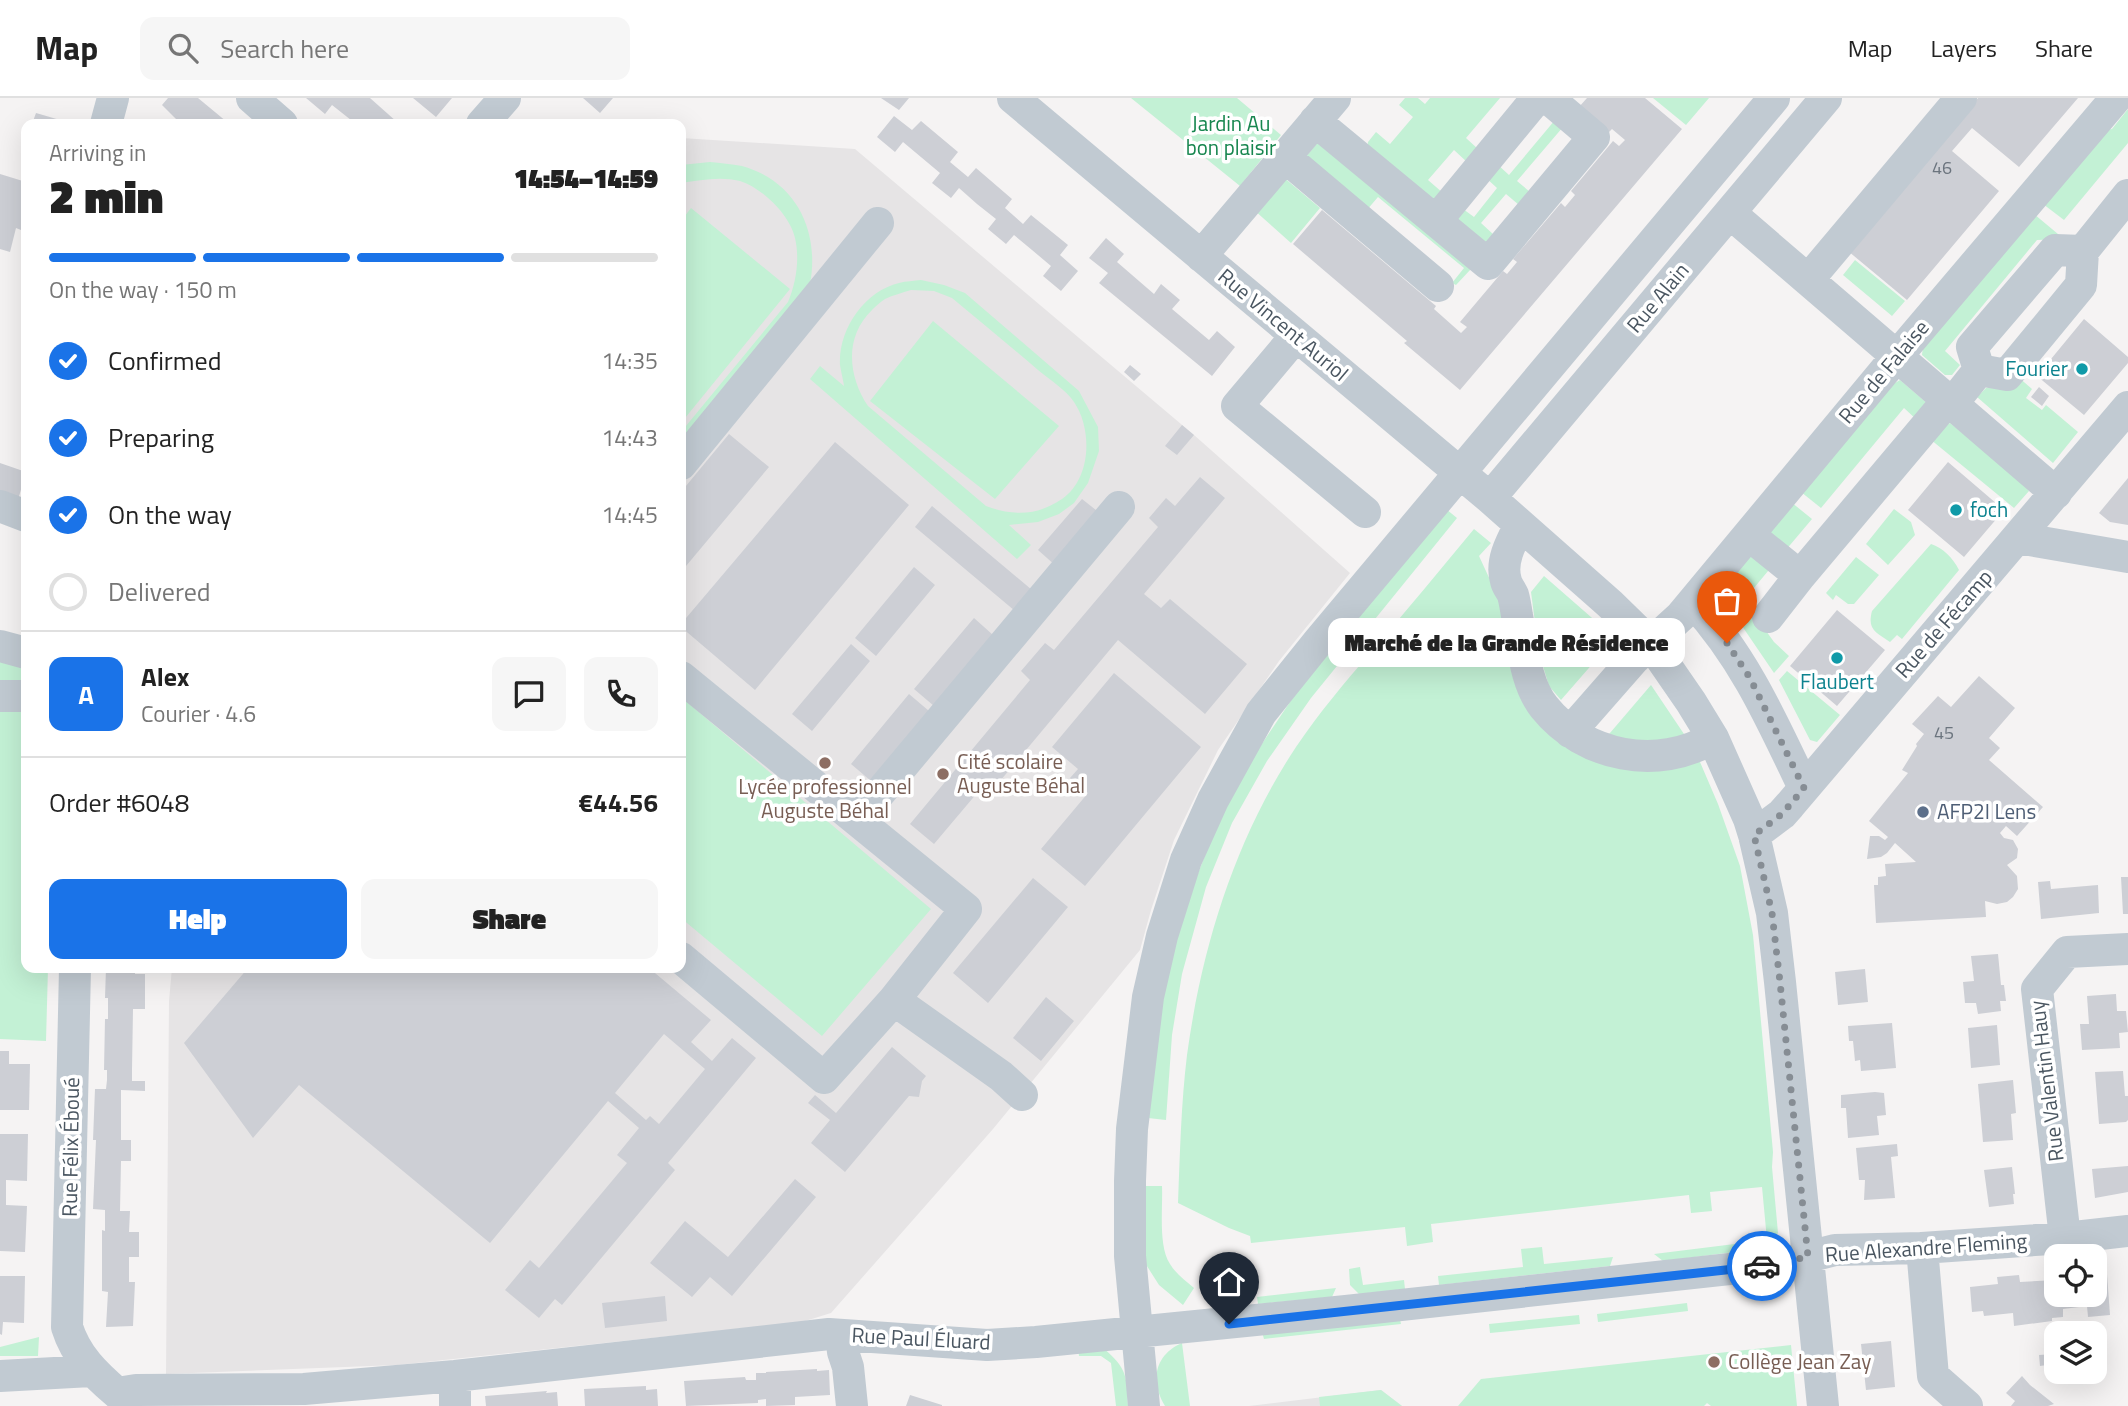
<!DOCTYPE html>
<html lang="en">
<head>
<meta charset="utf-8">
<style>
  :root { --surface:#fff; --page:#f6f6f6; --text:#222; --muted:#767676; --line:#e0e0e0; --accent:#1a73e8 }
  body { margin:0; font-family:"Titillium Web",sans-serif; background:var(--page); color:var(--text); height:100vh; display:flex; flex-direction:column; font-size:26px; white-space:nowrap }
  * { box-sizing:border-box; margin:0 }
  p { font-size:23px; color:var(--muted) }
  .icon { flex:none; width:38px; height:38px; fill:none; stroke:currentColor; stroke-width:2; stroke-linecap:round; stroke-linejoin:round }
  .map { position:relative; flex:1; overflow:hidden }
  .panel { position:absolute; left:21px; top:21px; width:665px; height:854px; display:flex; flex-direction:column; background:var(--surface); border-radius:14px; box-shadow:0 7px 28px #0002 }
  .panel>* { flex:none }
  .tools { position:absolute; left:2044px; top:1146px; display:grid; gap:14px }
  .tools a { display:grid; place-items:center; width:63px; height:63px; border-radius:14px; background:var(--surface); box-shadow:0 7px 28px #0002; font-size:35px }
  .pin { position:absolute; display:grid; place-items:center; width:60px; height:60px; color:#fff; margin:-72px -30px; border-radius:50% 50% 50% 0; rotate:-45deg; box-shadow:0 0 7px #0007 }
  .pin .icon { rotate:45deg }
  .courier { position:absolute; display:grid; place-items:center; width:70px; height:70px; margin:-35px; border:5px solid #1a73e8; border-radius:50%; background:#fff; color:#222; box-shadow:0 2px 9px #0007 }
  .bubble { position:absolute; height:49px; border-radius:14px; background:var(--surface); box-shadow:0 7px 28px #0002; font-size:23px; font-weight:800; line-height:49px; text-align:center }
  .overview em { font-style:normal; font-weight:800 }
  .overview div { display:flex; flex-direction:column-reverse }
  .overview { display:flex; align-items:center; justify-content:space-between; height:119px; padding:0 28px }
  h1 { font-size:46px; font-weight:800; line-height:52px }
  .bar { display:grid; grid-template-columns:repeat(4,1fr); gap:10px 7px; align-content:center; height:84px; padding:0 28px }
  .bar i { height:9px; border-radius:5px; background:var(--line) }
  .bar .active { background:var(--accent) }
  .bar p { grid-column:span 4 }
  .line { display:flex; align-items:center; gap:18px; padding:0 28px; border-top:2px solid var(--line) }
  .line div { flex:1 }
  .round { display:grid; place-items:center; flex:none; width:74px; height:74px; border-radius:14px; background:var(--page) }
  ol { padding:0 28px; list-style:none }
  li { display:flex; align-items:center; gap:21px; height:77px }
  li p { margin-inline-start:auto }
  li .icon { padding:7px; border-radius:50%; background:var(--accent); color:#fff; stroke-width:4 }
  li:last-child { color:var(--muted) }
  li i { width:38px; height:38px; border:4px solid var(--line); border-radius:50% }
  .cta { display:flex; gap:14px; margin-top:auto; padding:14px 28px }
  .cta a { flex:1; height:80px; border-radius:14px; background:var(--accent); color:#fff; font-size:28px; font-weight:800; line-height:80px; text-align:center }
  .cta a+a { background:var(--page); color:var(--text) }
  header { display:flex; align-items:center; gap:42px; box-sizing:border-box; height:98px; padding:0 35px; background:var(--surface); border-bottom:2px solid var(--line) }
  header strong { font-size:33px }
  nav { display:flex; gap:38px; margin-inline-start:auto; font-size:24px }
  .search { width:490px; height:63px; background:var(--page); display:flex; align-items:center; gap:18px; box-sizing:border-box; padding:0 24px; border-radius:14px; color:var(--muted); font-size:26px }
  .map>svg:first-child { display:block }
  .education { fill:#e6e4e5 }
  .green { fill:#c3f1d5; fill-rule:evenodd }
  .building { fill:#cdcfd5; fill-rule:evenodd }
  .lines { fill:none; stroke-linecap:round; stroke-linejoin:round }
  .minor { stroke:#c1cad2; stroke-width:32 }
  .done { stroke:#868d94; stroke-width:7; stroke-dasharray:0 12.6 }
  .route { stroke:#1a73e8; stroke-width:9 }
  .culture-dot { fill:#0f9aa8; stroke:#fff; stroke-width:2.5 }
  .education-dot { fill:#8d6e63; stroke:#fff; stroke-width:2.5 }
  .service-dot { fill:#5c6f8a; stroke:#fff; stroke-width:2.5 }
  .labels { text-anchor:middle; stroke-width:7; stroke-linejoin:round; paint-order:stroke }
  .number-label { font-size:18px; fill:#6b747e }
  .park-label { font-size:21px; fill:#17864f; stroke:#fff }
  .street-label { font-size:21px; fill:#4a5661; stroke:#fff }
  .culture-label { font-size:21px; fill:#0d838f; stroke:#fff; text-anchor:end }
  .education-label { font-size:21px; fill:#785e54; stroke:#fff; text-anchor:start }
  .service-label { font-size:21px; fill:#4e5e75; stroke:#fff; text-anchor:start }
</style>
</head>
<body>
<header>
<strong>Map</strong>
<div class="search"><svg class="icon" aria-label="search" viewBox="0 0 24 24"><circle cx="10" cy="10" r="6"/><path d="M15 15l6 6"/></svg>Search here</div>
<nav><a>Map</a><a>Layers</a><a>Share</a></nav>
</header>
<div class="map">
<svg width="2128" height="1308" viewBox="0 0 2128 1308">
  <rect width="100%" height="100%" fill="#f5f3f3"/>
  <path class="education" d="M681 40 855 51 1194 337 1350 475 1279 563 1218 652 1174 742 1151 812 1140 852 993 1031 831 1215 802 1224 397 1267 166 1276 169 903 172 870H681Z
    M1381 1292 1402 1308H1249Z"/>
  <path class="green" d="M1131 0H1237L1281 37 1240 88Z
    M1405 0H1418L1425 6 1430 0H1500L1466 40 1478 51 1468 65 1454 52 1428 82 1443 95 1433 103 1367 51 1368 44 1376 34 1390 46 1413 19 1399 7Z
    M1653 0H1709L1686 27Z
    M2128 11V45L2064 122 2043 106 2105 32 2112 31Z
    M1555 22 1563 29 1517 83 1530 94 1519 107 1506 96 1481 125 1494 137 1487 145 1455 126 1459 108 1474 119 1497 90 1485 79 1497 66 1509 77Z
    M1319 43 1471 171 1456 187 1452 185 1464 170 1378 99 1366 113 1304 61Z
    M710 64C720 65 732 66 742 68 796 83 820 133 810 186L681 356V334L788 204C796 185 800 161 795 140 790 117 762 90 740 83 720 78 701 82 681 85V67Z
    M1282 78 1320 110 1291 145 1254 112Z
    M691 110 790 191 681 325V123Z
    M2034 116 2064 141 2037 142 1945 253 1960 267 1952 277H1945L1922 257 1923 249Z
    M1855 162 1905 203 1892 218 1843 177Z
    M921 182 944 187 965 195 1079 293 1098 329 1099 353 1088 385 1074 405 1059 416 1038 424 1009 427 1031 447 1017 461 810 281 820 268 844 288C843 281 841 274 840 267 838 231 865 193 899 185 906 183 914 183 921 182ZM911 192 934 193 952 200C981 224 1010 248 1038 272 1050 282 1066 292 1074 304 1093 332 1091 381 1062 401 1037 418 1013 418 986 408L868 308C848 278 844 239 872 212 876 208 880 204 885 201 893 197 902 195 911 192Z
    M933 223 1059 328 995 401 870 303Z
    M2017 278 2032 291 2026 300 2042 312 2046 307 2078 334 2053 365 1977 299 1986 290 2011 285Z
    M1900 282 1928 306 1918 323 1904 310 1821 410 1801 394 1890 288Z
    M1950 325 2018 380 2029 393 2014 410 1930 341 1938 332Z
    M1791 404 1812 421 1785 453 1768 431Z
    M1446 411 1457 420 1311 600 1267 663 1232 725 1206 789 1182 876 1172 937 1166 1022 1148 1020 1161 907 1181 819 1218 724 1251 662 1294 598Z
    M1894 411 1911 424 1915 437 1888 467 1866 446Z
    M1474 431 1491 445 1479 458 1503 510 1543 619 1700 664 1718 706 1740 768 1753 837 1773 1054 1772 1069 1778 1135 1774 1140 1768 1142 1766 1146 1758 1151 1663 1163 1654 1156 1767 1142 1762 1089 1710 1094 1712 1113 1691 1115 1689 1097 1431 1126 1433 1144 1407 1148 1405 1129 1251 1145 1250 1138 1229 1130 1178 1105C1180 1056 1181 1006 1187 957 1202 848 1235 741 1296 649 1319 615 1345 584 1372 553 1406 513 1440 472 1474 431Z
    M1931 446C1943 450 1953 460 1959 472L1902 541 1897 537 1890 544C1876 534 1867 532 1872 513Z
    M1749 455 1773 467 1744 502 1774 544 1789 558 1774 575 1725 503 1714 494Z
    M1856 459 1879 477 1854 506H1848L1836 497 1833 502 1826 495Z
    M1544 478 1615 540 1561 602 1549 588 1539 555 1531 494Z
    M0 560 26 569V591L0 589Z
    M1787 573 1840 617 1817 644 1810 642 1779 582Z
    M1651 587 1686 639 1652 648 1604 642Z
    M681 599 931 811 822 938 681 820Z
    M0 605H26V870H48L46 943 0 941Z
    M1144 1088H1162C1163 1110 1158 1148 1170 1166 1176 1176 1185 1182 1194 1190L1183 1207 1159 1187 1145 1165Z
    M1542 1149 1544 1166 1613 1159 1610 1168 1439 1187 1438 1178 1523 1169 1521 1151Z
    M1360 1169 1363 1187 1404 1182 1405 1191 1359 1196 1350 1187 1349 1171Z
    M1336 1190 1332 1199 1258 1206 1257 1199Z
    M1687 1205 1688 1213 1598 1224 1597 1216Z
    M1399 1217 1401 1226 1264 1241 1262 1234Z
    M1579 1217 1580 1226 1490 1235 1489 1226Z
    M39 1239 38 1258H0V1249Z
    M1182 1245 1190 1308H1165C1150 1284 1154 1257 1182 1245Z
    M1791 1247 1797 1308H1711L1707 1305 1704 1308H1458L1481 1281Z
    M1078 1249 1103 1250C1127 1270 1127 1278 1128 1308H1116L1111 1265 1101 1258H1079Z
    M1381 1292 1402 1308H1320L1319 1299Z"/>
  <path class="building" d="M168 0H198L227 24 226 26H181L162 7Z
    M306 0H370L397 24 395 26H356L332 7 325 16Z
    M413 0H452L436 19Z
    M583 0H613L600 15Z
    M881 0H909L899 12Z
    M1587 0H1645L1682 31 1460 292 1404 245 1407 243 1293 146 1322 112 1436 208 1434 211 1461 235 1467 229 1460 224 1503 173 1507 176 1517 164 1513 161 1561 105 1565 109 1575 97 1571 93 1613 43 1619 48 1625 42 1612 31 1609 34 1579 9Z
    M1978 0H2078L2019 69 1972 30 1952 53 1999 93 1907 202 1848 153Z
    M36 15 60 22 59 26H32Z
    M894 18 912 32 921 23 958 54 950 64 968 79 976 70 1012 101 1005 110 1023 126 1031 117 1068 147 1060 157 1078 173 1061 193 1043 178 1051 168 1032 152 1014 137 1006 146 988 131 996 121 977 106 959 90 951 100 932 85 940 75 903 44 895 54 877 39Z
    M0 76 26 84V97L23 109 26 111 21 132 16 130 10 154 0 151Z
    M1106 140 1124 156 1117 164 1154 196 1161 186 1180 202 1172 211 1209 242 1217 233 1235 249 1212 278 1099 185 1108 175 1089 160Z
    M2084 221 2128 259V265L2084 317 2037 278Z
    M1130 267 1141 276 1134 283 1124 274Z
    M2039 289 2049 298 2042 308 2031 299Z
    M1182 327 1194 337 1177 357 1165 348Z
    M729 336 769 369 681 474V394Z
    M835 344 909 407 755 592 681 529V526Z
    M1948 364 2004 412 1964 459 1908 412Z
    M0 365 26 374 18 402 0 395Z
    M1200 379 1225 400 1144 496 1161 510 1170 501 1247 566 1205 616 1118 542 990 695 983 688 934 746 910 726 1030 582 1021 573 1045 545 1054 552 1158 429 1149 420 1166 400 1175 408Z
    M2128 380V427L2110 424 2099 415Z
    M1082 401 1101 416 1056 468 1038 452Z
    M932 408 1038 497 1021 518 915 429Z
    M914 469 935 487 876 558 855 540Z
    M1837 512 1885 552 1837 608 1790 568Z
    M974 520 993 537 934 608 914 591Z
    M851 546 870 563 812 633 792 616Z
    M1114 575 1201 649 1085 788 1041 751 1088 695 1070 680 1078 671 1052 649Z
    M1979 578 2015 610 1989 640 2000 650 1989 662 2043 709 2017 738 2006 728 2000 735 2004 740 2013 742 2018 751 2017 760 2007 767 2017 778 2018 791 2013 799 2007 804 1997 806 1985 803 1986 819 1876 825 1874 787H1878V779L1886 778 1885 766 1916 764 1895 745 1887 755 1881 759 1867 761 1870 738H1879L1885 742 1888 739 1869 723 1908 675 1902 672 1917 648 1916 646 1924 636 1912 626 1938 598 1951 609Z
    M909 596 929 613 871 683 851 666Z
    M2121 779H2128V816H2123Z
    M1033 780 1068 809 988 905 953 875Z
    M2050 783 2051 791 2098 787 2099 815 2041 821 2038 784Z
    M1998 856 2001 887H2004L2006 903H2000L2001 913 1978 916 1976 905H1965L1963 884 1974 883 1971 858Z
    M106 870H135V876H145V911H133L132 972V983H145V993L121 992V1042H131V1063H121L120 1113H130L129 1134H139V1159H129V1184H135L133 1228 106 1229 108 1194 102 1193V1132L105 1133V1112L93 1111 96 1042H93L95 991H106L107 982V972H104L105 921H108V900H105Z
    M248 870H649L711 922 691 944 712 963 732 940 756 960 668 1065 675 1072 562 1207 555 1201 539 1220 505 1192 530 1162 539 1170 627 1065 617 1057 639 1030 608 1003 490 1145 299 987 253 1040 184 945ZM664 936 705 971 659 1026 650 1018 646 1022 615 995Z
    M1865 871 1868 904 1838 907 1835 874Z
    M2116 896 2117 913H2126L2128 934 2119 935 2120 950 2082 952 2080 926H2089L2087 898Z
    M1046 899 1074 923 1041 963 1013 940Z
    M1892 925 1896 970 1861 973 1860 962 1855 963 1853 943H1849L1848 928Z
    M1997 927 2000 967 1971 970 1968 930Z
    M892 949 926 978 922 983 919 999 909 998 845 1074 811 1045 830 1022 808 1005 815 997 836 1015Z
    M0 953H9V966H30L29 1012H0Z
    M2123 973 2125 998H2128V1022L2126 1024 2099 1026 2095 974Z
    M2013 982 2016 1015 2011 1016 2013 1042 1983 1044 1978 986Z
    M1875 994 1884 995 1886 1017 1877 1018 1879 1037 1848 1040 1846 1010H1841V997Z
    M0 1036H28L27 1083 6 1082V1107L27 1108 25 1154 0 1153Z
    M1897 1046 1898 1058 1891 1059 1895 1100 1864 1102 1865 1082H1859L1856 1050Z
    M2128 1068V1094L2095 1100 2092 1071Z
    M2012 1069 2015 1096H2013L2014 1106 1989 1109 1984 1072Z
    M795 1081 816 1099 732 1198 710 1179 692 1199 650 1165 685 1123 728 1159Z
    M2107 1176 2110 1217 2088 1219 2087 1208 2063 1211V1219L2052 1220V1223L2014 1228 2013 1215 1984 1218 1983 1213 1972 1214 1970 1189 1998 1186 1997 1179 2019 1177 2020 1184 2056 1182V1197H2095V1177Z
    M0 1178H25L24 1225 3 1224 2 1237 0 1236Z
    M665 1198 667 1223 605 1230 602 1205Z
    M1891 1243 1895 1289 1866 1292 1861 1246Z
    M2053 1256 2054 1266 2040 1268 2039 1257Z
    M817 1271V1273L829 1272 830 1297 795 1299V1307L766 1308V1301L758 1302V1305L686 1308 684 1283 745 1279 746 1282H756V1275H766V1274Z
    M2022 1278 2030 1287 2054 1306 2048 1308H2011L2015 1303 2006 1295Z
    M646 1288V1292L657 1291 658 1308H585L584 1291Z
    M547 1293 546 1295 557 1294 558 1308H486L485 1298Z
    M910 1297 942 1307V1308H906Z"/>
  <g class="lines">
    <path class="minor" d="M252 0 282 26
      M1013 0 1490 400 1610 506 1651 546 1691 604 1713 640 1749 721 1754 737 1772 815 1780 884 1823 1308
      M1315 23 1488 166 1594 39 1548 0
      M106 26 113 0
      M482 26 505 0
      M1285 59 1438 188
      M1730 115 2056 395
      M1436 123 1537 0
      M1201 158 1335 0
      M1808 182 1961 0
      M1296 238 1237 308 1365 414
      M1979 272 2007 277 2081 187 2083 153
      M1952 306 1979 272 1972 249 2055 152 2083 153 2128 97
      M681 366 878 125
      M1490 400 1826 0
      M0 408 26 418
      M1520 427C1511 444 1500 464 1506 483 1507 488 1511 492 1513 497 1515 504 1516 511 1517 518 1523 548 1525 585 1544 609 1584 659 1658 673 1713 640
      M1749 437 1800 478 1948 302
      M2018 440 2128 459
      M1693 504C1744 559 1772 623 1804 690
      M1768 519 1800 478
      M0 548 26 555
      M681 579 966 811 894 902 824 980 681 860
      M0 598H26
      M1570 634 1634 561 1681 518 1897 258 2116 0
      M857 722 1119 409
      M1754 737 1782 716 1790 707 2128 309
      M75 870 67 1229C76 1258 95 1276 117 1295L136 1292 304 1291 455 1278 829 1236 987 1247 1036 1244 1346 1213 1757 1168 1784 1165 1835 1152 1922 1150 2065 1140 2128 1133
      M894 902 1001 978 1022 997
      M2065 1140 2037 891 2067 854 2128 851
      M1922 1150 1933 1278 1967 1308
      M841 1237 843 1254 848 1269 852 1308
      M0 1278 91 1273
      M455 1308V1278
      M1144 1308 1130 1158V1083L1132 1031 1148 899 1162 838 1186 762 1213 702 1261 615 1318 544 1774 0"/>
  </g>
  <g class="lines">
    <path class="done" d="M1727 545 1750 580 1804 690 1782 716 1754 737 1772 815 1780 884 1808 1159 1762 1168"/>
    <path class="route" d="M1229 1226 1762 1168"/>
  </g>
  <g class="culture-dot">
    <circle cx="2082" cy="271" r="7"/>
    <circle cx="1956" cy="412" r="7"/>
    <circle cx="1837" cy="560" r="7"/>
  </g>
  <g class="education-dot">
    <circle cx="825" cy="665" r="7"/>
    <circle cx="943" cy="676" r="7"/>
    <circle cx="1714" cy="1264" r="7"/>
  </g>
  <circle class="service-dot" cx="1923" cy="714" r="7"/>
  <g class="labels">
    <g class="number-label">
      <text x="1942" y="76">46</text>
      <text x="1944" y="641">45</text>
    </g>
    <g class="park-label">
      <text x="1231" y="33">Jardin Au<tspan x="1231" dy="24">bon plaisir</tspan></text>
    </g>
    <g class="street-label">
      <text transform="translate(1658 200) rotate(-50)" y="7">Rue Alain</text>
      <text transform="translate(1283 227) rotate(40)" y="7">Rue Vincent Auriol</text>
      <text transform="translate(1884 274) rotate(-50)" y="7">Rue de Falaise</text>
      <text transform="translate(1944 526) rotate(-49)" y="7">Rue de Fécamp</text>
      <text transform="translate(2047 983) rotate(-97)" y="7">Rue Valentin Hauy</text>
      <text transform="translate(71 1049) rotate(-89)" y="7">Rue Félix Éboué</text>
      <text transform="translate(1926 1150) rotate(-4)" y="7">Rue Alexandre Fleming</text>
      <text transform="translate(921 1241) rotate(3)" y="7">Rue Paul Éluard</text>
    </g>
    <g class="culture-label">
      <text x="2068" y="278">Fourier</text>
      <text x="1970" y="419" text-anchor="start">foch</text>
      <text x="1837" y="591" text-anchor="middle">Flaubert</text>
    </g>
    <g class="education-label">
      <text x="957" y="671">Cité scolaire<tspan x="957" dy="24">Auguste Béhal</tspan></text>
      <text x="825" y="696" text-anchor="middle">Lycée professionnel<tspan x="825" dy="24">Auguste Béhal</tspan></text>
      <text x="1728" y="1271">Collège Jean Zay</text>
    </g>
    <g class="service-label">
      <text x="1937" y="721">AFP2I Lens</text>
    </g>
  </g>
</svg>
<div class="tools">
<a><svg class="icon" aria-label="locate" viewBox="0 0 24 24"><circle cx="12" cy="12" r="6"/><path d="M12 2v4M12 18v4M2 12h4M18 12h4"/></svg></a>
<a><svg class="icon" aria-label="layers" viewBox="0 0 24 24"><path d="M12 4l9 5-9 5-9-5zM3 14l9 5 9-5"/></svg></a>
</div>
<div class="pin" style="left:1727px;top:545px;background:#ea580c"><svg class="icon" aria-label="bag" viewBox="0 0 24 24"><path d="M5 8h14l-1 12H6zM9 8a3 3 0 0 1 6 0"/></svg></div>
<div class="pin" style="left:1229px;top:1226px;background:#1f2937"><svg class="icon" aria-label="home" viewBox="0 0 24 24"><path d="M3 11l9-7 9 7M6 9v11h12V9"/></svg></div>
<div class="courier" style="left:1762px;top:1168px"><svg class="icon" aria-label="car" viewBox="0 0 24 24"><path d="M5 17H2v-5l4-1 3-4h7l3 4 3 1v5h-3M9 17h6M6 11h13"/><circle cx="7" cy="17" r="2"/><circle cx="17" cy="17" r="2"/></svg></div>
<div class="bubble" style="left:1328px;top:520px;width:357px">Marché de la Grande Résidence</div>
<section class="panel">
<div class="overview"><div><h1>2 min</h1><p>Arriving in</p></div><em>14:54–14:59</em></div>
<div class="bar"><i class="active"></i><i class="active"></i><i class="active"></i><i></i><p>On the way · 150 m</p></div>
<ol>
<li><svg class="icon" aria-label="check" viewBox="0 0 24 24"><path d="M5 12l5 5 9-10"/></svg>Confirmed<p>14:35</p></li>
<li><svg class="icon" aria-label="check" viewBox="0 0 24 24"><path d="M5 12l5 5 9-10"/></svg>Preparing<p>14:43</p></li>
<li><svg class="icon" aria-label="check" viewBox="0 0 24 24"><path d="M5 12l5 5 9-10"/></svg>On the way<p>14:45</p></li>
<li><i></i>Delivered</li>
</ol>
<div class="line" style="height:126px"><b class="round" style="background:var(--accent);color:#fff">A</b><div><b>Alex</b><p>Courier · 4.6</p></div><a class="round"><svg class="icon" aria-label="chat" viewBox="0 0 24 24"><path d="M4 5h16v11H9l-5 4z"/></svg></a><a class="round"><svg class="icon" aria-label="phone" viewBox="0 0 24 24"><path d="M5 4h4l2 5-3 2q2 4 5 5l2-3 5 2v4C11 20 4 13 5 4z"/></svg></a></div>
<div class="line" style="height:91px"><div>Order #6048</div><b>€44.56</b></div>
<div class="cta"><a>Help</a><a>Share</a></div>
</section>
</div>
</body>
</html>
